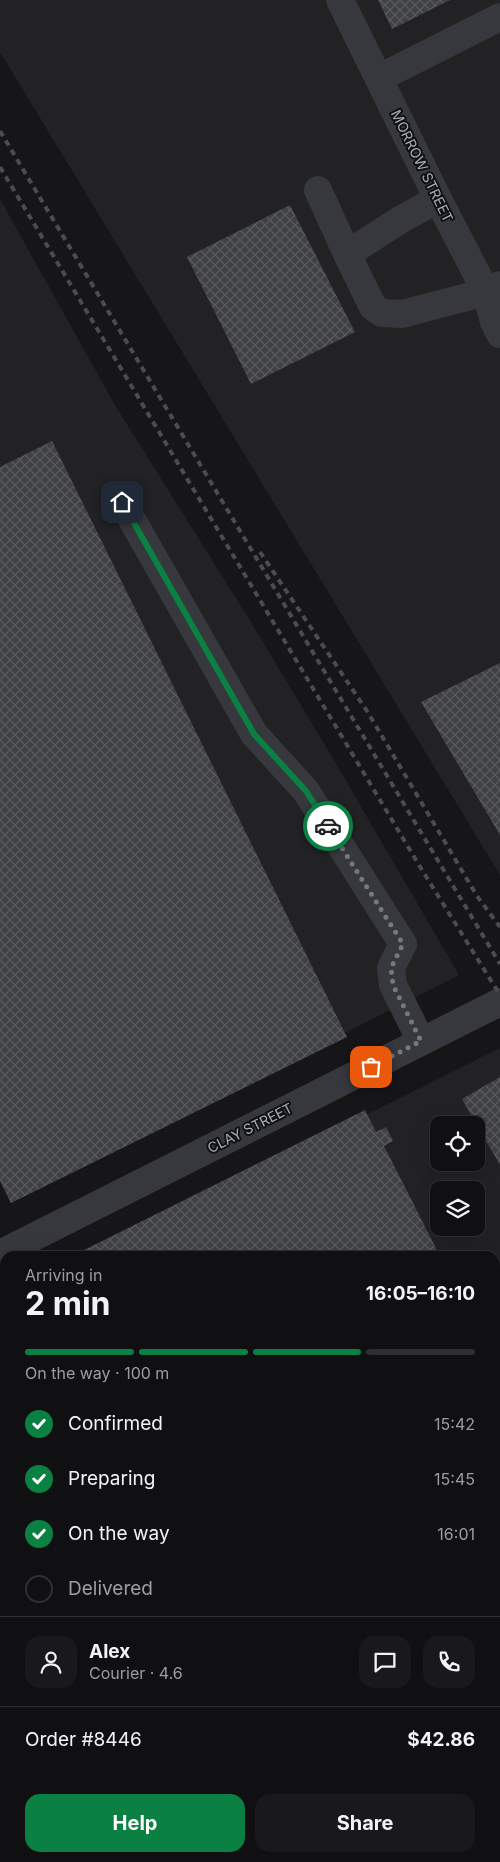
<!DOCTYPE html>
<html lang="en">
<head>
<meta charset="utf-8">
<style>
  :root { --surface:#101012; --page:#19191b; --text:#f1f3f6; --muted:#9c9d9f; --line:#303032; --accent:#0b8043 }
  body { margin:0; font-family:Inter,sans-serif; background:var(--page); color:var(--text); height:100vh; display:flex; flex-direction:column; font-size:19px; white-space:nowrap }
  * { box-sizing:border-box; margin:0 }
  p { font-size:16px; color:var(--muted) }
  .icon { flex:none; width:28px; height:28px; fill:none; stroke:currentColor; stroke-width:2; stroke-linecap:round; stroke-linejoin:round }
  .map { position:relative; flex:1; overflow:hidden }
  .panel { position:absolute; left:0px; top:1251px; width:500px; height:611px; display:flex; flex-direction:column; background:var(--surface); border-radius:15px 15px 0 0; box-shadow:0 5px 20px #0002,0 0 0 1px var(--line) }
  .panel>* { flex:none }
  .tools { position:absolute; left:430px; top:1116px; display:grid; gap:10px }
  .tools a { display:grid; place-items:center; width:55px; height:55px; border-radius:10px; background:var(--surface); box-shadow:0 5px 20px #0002,0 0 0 1px var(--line); font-size:25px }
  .pin { position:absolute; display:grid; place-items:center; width:42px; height:42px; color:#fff; margin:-21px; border-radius:10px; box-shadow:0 2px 8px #0006 }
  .courier { position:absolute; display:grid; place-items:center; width:50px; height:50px; margin:-25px; border:4px solid #0b8043; border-radius:50%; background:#fff; color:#222; box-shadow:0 1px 6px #0007 }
  .headline em { font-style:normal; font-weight:700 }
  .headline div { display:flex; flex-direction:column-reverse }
  .headline { display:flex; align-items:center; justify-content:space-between; height:85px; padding:0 25px }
  h1 { font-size:32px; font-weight:700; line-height:38px }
  .bar { display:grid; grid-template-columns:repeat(4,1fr); gap:8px 5px; align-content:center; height:60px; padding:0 25px }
  .bar i { height:6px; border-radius:4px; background:var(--line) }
  .bar .selected { background:var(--accent) }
  .bar p { grid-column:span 4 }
  .line { display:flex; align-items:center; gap:12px; padding:0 25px; border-top:1px solid var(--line) }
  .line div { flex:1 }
  .round { display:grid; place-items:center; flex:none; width:52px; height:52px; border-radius:15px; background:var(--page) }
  ol { padding:0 25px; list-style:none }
  li { display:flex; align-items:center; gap:15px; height:55px }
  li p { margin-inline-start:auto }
  li .icon { padding:5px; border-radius:50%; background:var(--accent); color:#fff; stroke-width:4 }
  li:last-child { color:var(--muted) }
  li i { width:28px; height:28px; border:2px solid var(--line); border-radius:50% }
  .cta { display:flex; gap:10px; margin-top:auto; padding:10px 25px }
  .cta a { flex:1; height:58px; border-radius:15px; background:var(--accent); color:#fff; font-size:20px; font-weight:700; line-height:58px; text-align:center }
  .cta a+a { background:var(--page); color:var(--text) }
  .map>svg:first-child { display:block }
  .built { fill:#222225; fill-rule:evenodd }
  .building { fill:url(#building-cross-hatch) }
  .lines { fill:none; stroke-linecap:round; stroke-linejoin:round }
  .minor { stroke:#37383d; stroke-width:28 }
  .rail { stroke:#4a4c52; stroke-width:4; stroke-dasharray:6 5; stroke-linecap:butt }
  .done { stroke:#757880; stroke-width:5; stroke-dasharray:0 9 }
  .route { stroke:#0b8043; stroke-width:6 }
  .labels { text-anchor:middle; stroke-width:4; stroke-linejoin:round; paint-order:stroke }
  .street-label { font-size:14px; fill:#a8adb8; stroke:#111113 }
</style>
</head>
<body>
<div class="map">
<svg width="500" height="1862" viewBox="0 0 500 1862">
  <defs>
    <pattern id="building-cross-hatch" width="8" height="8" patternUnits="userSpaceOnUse" patternTransform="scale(1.25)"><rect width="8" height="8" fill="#404145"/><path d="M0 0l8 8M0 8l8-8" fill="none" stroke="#595a5e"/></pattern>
  </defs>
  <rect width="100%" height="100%" fill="#161618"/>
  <path class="built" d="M0 0H500V875L0 52Z
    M0 199 115 405 254 627 331 755 459 975 11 1203 0 1181Z
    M500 1048V1862H0V1298L5 1295V1858H495V1256H83ZM439 1125H476V1162H439ZM439 1190H476V1228H439Z"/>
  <path class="building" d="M378 0H450L392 29Z
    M290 205 355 332 251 384 187 257Z
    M52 441 347 1037 11 1203 0 1181V467Z
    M500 663V835L421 702Z
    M500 1077V1165L462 1099Z
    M365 1110 376 1132 386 1127 393 1141 384 1146 440 1256H72Z
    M5 1290V1655L0 1657V1292Z
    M500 1561V1853L495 1856V1563Z
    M5 1727V1838L0 1841V1730Z
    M131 1858H194L197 1862H122Z"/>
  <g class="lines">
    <path class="minor" d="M340 0 438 199 486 292 494 322 500 334
      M379 78 500 17
      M318 190 347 254
      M438 199 400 220 347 254 373 307 382 313 402 314 486 292 500 285
      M122 502 254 734 306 791 403 944 391 968 393 985 421 1041
      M0 1254 500 1002
      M0 1695 5 1693
      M310 1858 312 1862
      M64 1862 73 1858"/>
    <path class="rail" d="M0 131 500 964
      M0 167 422 870 500 995
      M260 552 367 711 477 896 500 927"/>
  </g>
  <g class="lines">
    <path class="done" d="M328 826 403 944 391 968 393 985 421 1041 371 1067"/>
    <path class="route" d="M122 502 254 734 306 791 328 826"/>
  </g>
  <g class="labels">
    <g class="street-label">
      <text transform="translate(422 166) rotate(64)" y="5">MORROW STREET</text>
      <text transform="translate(250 1128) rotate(-27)" y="5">CLAY STREET</text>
    </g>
  </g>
</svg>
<div class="tools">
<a><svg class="icon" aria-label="locate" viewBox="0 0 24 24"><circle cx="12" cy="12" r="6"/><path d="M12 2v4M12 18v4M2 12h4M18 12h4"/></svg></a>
<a><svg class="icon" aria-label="layers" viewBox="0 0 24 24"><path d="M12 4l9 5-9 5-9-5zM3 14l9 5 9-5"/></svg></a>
</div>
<div class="pin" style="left:371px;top:1067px;background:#ea580c"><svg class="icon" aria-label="bag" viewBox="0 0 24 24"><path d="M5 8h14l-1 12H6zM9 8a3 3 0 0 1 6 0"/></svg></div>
<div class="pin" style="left:122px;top:502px;background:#1f2937"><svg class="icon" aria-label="home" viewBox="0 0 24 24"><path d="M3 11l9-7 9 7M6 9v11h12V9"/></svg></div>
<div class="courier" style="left:328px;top:826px"><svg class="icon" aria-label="car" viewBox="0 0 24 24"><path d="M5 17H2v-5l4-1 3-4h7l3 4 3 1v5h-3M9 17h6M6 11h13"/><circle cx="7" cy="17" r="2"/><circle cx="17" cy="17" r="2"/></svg></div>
<section class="panel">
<div class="headline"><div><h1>2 min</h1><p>Arriving in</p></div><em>16:05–16:10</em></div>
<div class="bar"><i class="selected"></i><i class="selected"></i><i class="selected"></i><i></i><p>On the way · 100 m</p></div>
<ol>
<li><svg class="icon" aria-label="check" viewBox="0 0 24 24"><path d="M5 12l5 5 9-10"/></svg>Confirmed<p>15:42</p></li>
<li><svg class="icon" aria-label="check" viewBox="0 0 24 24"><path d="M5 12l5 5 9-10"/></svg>Preparing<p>15:45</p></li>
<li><svg class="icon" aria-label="check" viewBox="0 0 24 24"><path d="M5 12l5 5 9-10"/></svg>On the way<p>16:01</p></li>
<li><i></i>Delivered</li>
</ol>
<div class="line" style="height:90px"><a class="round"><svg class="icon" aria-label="person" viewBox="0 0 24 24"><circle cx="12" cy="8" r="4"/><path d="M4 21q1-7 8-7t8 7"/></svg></a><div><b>Alex</b><p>Courier · 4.6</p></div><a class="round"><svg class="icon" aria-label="chat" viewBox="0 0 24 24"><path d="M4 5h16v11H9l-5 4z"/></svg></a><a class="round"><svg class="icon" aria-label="phone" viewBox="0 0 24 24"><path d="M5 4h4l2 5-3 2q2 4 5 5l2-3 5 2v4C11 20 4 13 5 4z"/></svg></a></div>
<div class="line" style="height:65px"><div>Order #8446</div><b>$42.86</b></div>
<div class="cta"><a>Help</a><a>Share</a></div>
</section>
</div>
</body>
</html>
